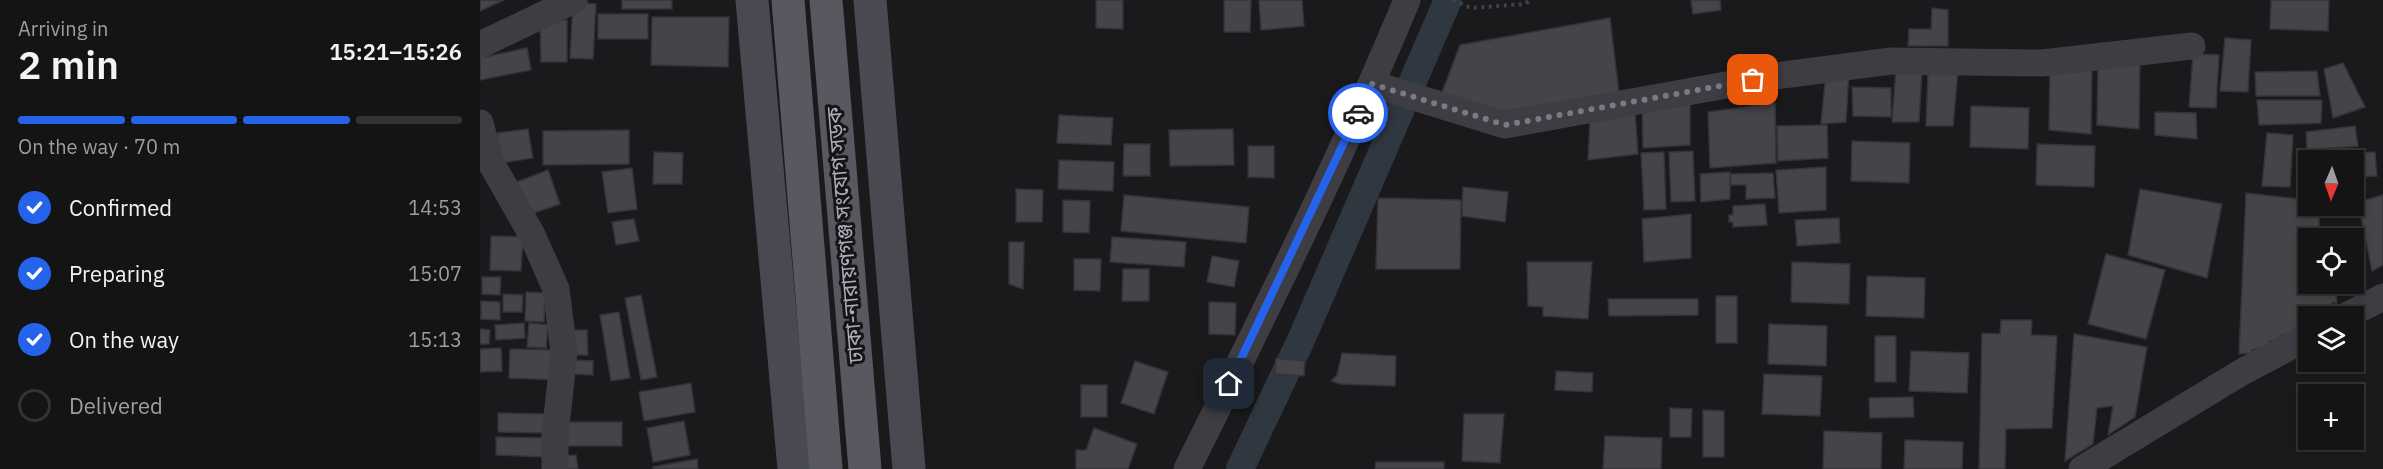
<!DOCTYPE html>
<html lang="en">
<head>
<meta charset="utf-8">
<style>
  :root { --surface:#141415; --page:#1d1d1e; --text:#f1f3f6; --muted:#9d9ea0; --line:#333334; --accent:#2563eb }
  body { margin:0; font-family:"IBM Plex Sans","Noto Sans Bengali",sans-serif; background:var(--page); color:var(--text); height:100vh; display:flex; flex-direction:column; font-size:22px; white-space:nowrap }
  * { box-sizing:border-box; margin:0 }
  p { font-size:20px; color:var(--muted) }
  .icon { flex:none; width:33px; height:33px; fill:none; stroke:currentColor; stroke-width:2; stroke-linecap:round; stroke-linejoin:round }
  .map { position:relative; flex:1; overflow:hidden }
  .details { display:flex; flex-direction:column; background:var(--surface); width:480px }
  .details>* { flex:none }
  .needle { width:39px; rotate:182deg }
  .buttons { position:absolute; left:1818px; top:150px; display:grid; gap:12px }
  .buttons a { display:grid; place-items:center; width:66px; height:66px; border-radius:0px; background:var(--surface); box-shadow:0 3px 9px #0003,0 0 0 2px var(--line); font-size:30px }
  .pin { position:absolute; display:grid; place-items:center; width:51px; height:51px; color:#fff; margin:-26px; border-radius:12px; box-shadow:0 3px 9px #0006 }
  .courier { position:absolute; display:grid; place-items:center; width:60px; height:60px; margin:-30px; border:4px solid #2563eb; border-radius:50%; background:#fff; color:#222; box-shadow:0 2px 8px #0007 }
  .summary em { font-style:normal; font-weight:600 }
  .summary div { display:flex; flex-direction:column-reverse }
  .summary { display:flex; align-items:center; justify-content:space-between; height:102px; padding:0 18px }
  h1 { font-size:39px; font-weight:600; line-height:45px }
  .bar { display:grid; grid-template-columns:repeat(4,1fr); gap:9px 6px; align-content:center; height:72px; padding:0 18px }
  .bar i { height:8px; border-radius:4px; background:var(--line) }
  .bar .active { background:var(--accent) }
  .bar p { grid-column:span 4 }
  ol { padding:0 18px; list-style:none }
  li { display:flex; align-items:center; gap:18px; height:66px }
  li p { margin-inline-start:auto }
  li .icon { padding:6px; border-radius:50%; background:var(--accent); color:#fff; stroke-width:4 }
  li:last-child { color:var(--muted) }
  li i { width:33px; height:33px; border:3px solid var(--line); border-radius:50% }
  main { display:flex; flex:1; min-height:0 }
  .map>svg:first-child { display:block }
  .lines { fill:none; stroke-linecap:round; stroke-linejoin:round }
  .canal { stroke:#2f3740; stroke-width:28 }
  .building { fill:#444449; stroke:#343438; stroke-width:1.5 }
  .path { stroke:#414248; stroke-width:4; stroke-dasharray:3 4.5; stroke-linecap:butt }
  .street { stroke:#3d3d43; stroke-width:27 }
  .secondary { stroke:#494a51; stroke-width:33 }
  .primary { stroke:#575860; stroke-width:33 }
  .done { stroke:#797b83; stroke-width:6; stroke-dasharray:0 10.8 }
  .route { stroke:#2563eb; stroke-width:8 }
  .labels { text-anchor:middle; stroke-width:6; stroke-linejoin:round; paint-order:stroke }
  .street-label { font-size:21px; fill:#acafbb; stroke:#151517 }
</style>
</head>
<body>
<main>
<section class="details">
<div class="summary"><div><h1>2 min</h1><p>Arriving in</p></div><em>15:21–15:26</em></div>
<div class="bar"><i class="active"></i><i class="active"></i><i class="active"></i><i></i><p>On the way · 70 m</p></div>
<ol>
<li><svg class="icon" aria-label="check" viewBox="0 0 24 24"><path d="M5 12l5 5 9-10"/></svg>Confirmed<p>14:53</p></li>
<li><svg class="icon" aria-label="check" viewBox="0 0 24 24"><path d="M5 12l5 5 9-10"/></svg>Preparing<p>15:07</p></li>
<li><svg class="icon" aria-label="check" viewBox="0 0 24 24"><path d="M5 12l5 5 9-10"/></svg>On the way<p>15:13</p></li>
<li><i></i>Delivered</li>
</ol>
</section>
<div class="map">
<svg width="1903" height="469" viewBox="0 0 1903 469">
  <rect width="100%" height="100%" fill="#1a1a1c"/>
  <g class="lines">
    <path class="canal" d="M760 469 821 340 968 0"/>
  </g>
  <path class="building" d="M0 0H24L0 11Z
    M142 0H192V9H142Z
    M616 0H643V29L616 28Z
    M744 0H771L770 32H744Z
    M779 0H822L824 26 781 30Z
    M1211 0H1240L1241 10 1213 14Z
    M1791 0H1849L1848 31 1790 29Z
    M93 2 116 4 113 59 90 58Z
    M1452 8 1468 10V46H1428L1429 29H1451Z
    M118 14H168V39H118Z
    M172 17H249L248 67 171 65Z
    M1130 18 1139 93 1022 112 961 95 980 45Z
    M60 20H87V62H61Z
    M1745 38 1771 40 1768 92 1740 91Z
    M47 48 51 70 0 80V58Z
    M1713 54 1739 55 1736 108 1709 107Z
    M1618 59 1660 60 1659 129 1617 125Z
    M1863 63 1885 107 1853 118 1844 69Z
    M1570 65 1612 66 1611 134 1569 130Z
    M1416 69 1442 70 1439 122H1412Z
    M1346 71 1369 72 1366 122 1341 124Z
    M1448 71H1478L1473 126H1446Z
    M1837 71 1840 96H1776L1775 72Z
    M1372 87 1411 88V117L1373 116Z
    M1777 100H1842L1841 123 1779 125Z
    M1210 101V145L1163 148 1162 106Z
    M1295 103 1296 163 1230 168 1228 112Z
    M1491 106 1549 108 1548 149 1490 147Z
    M1155 112 1158 154 1108 160 1110 119Z
    M1675 112 1716 113 1717 139 1675 135Z
    M579 115 633 118 631 145 577 143Z
    M1347 125 1348 158 1298 161 1297 126Z
    M1875 126 1878 146 1827 150 1826 132Z
    M48 129 53 158 21 163 17 133Z
    M753 129 754 165 690 166 689 130Z
    M149 130V164L63 165V131Z
    M1787 133 1813 135 1810 187 1782 186Z
    M1372 141 1430 143 1429 183 1371 181Z
    M644 144H670V176H643Z
    M1557 144 1615 146 1614 187 1556 185Z
    M768 146H794V178L768 177Z
    M1213 151 1215 201 1191 202 1189 152Z
    M174 152 203 153 202 184H173Z
    M1184 152 1186 209 1164 210 1161 153Z
    M1895 152 1897 176 1882 177 1881 153Z
    M579 160 634 162 633 191 578 189Z
    M1346 167V210L1299 213 1296 170Z
    M152 168 157 209 128 213 122 172Z
    M68 170 80 204 48 215 37 182Z
    M1250 172V199L1221 202 1220 174Z
    M1293 173 1295 198 1266 199V185H1251L1250 174Z
    M983 187 1028 192 1025 222 982 216Z
    M536 189 563 190 562 222H536Z
    M1660 189 1742 204 1727 278 1648 255Z
    M1766 193 1828 200V206H1839V234L1843 235 1844 238H1828V284H1855L1857 304 1853 302 1851 307 1842 315 1828 316V323L1806 335H1801L1797 340 1790 341 1788 345 1772 350V353L1759 354Z
    M644 195 769 207 766 243 641 231Z
    M1903 195V265L1892 271 1878 202Z
    M898 198 981 200 980 269H896Z
    M583 200 610 201 609 233 583 232Z
    M1285 204 1287 225 1253 227V222H1249V215H1253V206Z
    M1211 214V258L1164 262 1162 219Z
    M1359 218 1360 243 1317 246 1315 220Z
    M154 219 159 241 136 245 132 222Z
    M11 236 43 237 41 271 10 270Z
    M632 237 706 242 704 267 630 262Z
    M529 242H544L543 289 529 284Z
    M1626 254 1685 270 1666 339 1608 324Z
    M732 256 759 261 754 287 727 282Z
    M594 259H621L620 291 594 290Z
    M1047 262H1112L1108 319 1063 316V307L1048 306Z
    M1312 262 1370 264 1369 304 1311 302Z
    M643 269H669V301H642Z
    M1387 276 1445 278 1444 318 1386 316Z
    M2 277H21L20 295 2 294Z
    M46 292 65 293 64 322 45 321Z
    M23 294 43 295 42 312H23Z
    M161 295 177 377 161 380 145 298Z
    M1236 296H1257V343H1236Z
    M1128 299H1218V315L1129 316Z
    M1 301 20 302V320L1 319Z
    M729 302 756 303 755 335 729 334Z
    M139 312 150 378 131 381 120 315Z
    M1521 320H1552L1551 335 1577 336 1572 428 1526 429 1525 469H1499L1502 333 1520 334Z
    M44 323 45 338 16 340 15 325Z
    M49 323 68 325 66 348 47 347Z
    M1289 324 1347 326 1346 366 1288 364Z
    M0 329 10 330 9 344H0Z
    M91 330H107L108 355H92Z
    M1594 334 1667 347 1655 417 1628 435 1633 406 1617 408 1613 444 1585 461Z
    M1395 336H1416V382H1395Z
    M21 348 22 371 0 372V349Z
    M30 349 76 350 75 380 29 378Z
    M1431 351 1489 353 1487 393 1429 391Z
    M862 353 916 356 915 386 860 384 851 381 857 375Z
    M796 358 825 361 824 376 795 374Z
    M92 360 113 361V375L92 374Z
    M655 361 688 372 674 414 641 403Z
    M1076 371 1113 373 1112 392 1075 390Z
    M1284 374 1342 376 1340 416 1282 414Z
    M211 383 215 412 164 421 159 392Z
    M601 385H627V417H601Z
    M1433 397 1434 417 1390 418 1389 398Z
    M1190 408 1212 409 1211 437H1190Z
    M1223 410 1244 411V457H1223Z
    M18 413 66 414V433L18 432Z
    M984 414H1024L1020 463 982 461Z
    M204 421 210 455 173 462 167 428Z
    M86 422H142V446H86Z
    M614 428 657 444 648 469H596V450H606Z
    M1344 431 1402 433 1401 469H1343Z
    M1125 436 1182 438 1181 469H1123Z
    M16 437 65 438 64 457 16 455Z
    M1425 440 1483 442 1482 469H1424Z
    M96 455 98 469H80L79 456Z
    M217 459 218 469H173V467Z
    M896 462H964V469H895Z"/>
  <g class="lines">
    <path class="path" d="M973 0 991 8 1044 4 1051 0"/>
    <path class="street" d="M0 45 94 0
      M892 84 1025 125 1296 76 1411 61 1562 63 1712 46
      M0 123 10 161 52 235 76 289 84 352 75 435V469
      M1866 316 1903 297
      M707 469C784 315 861 159 927 0
      M1602 469 1762 372 1828 337"/>
    <path class="secondary" d="M272 0 314 469
      M390 0 429 469"/>
    <path class="primary" d="M308 0 346 469
      M346 0 385 469"/>
  </g>
  <g class="lines">
    <path class="done" d="M878 113 892 84 1025 125 1273 80"/>
    <path class="route" d="M749 384 878 113"/>
  </g>
  <g class="labels">
    <g class="street-label">
      <text transform="translate(365 235) rotate(-95)" y="7">ঢাকা-নারায়ণগঞ্জ সংযোগ সড়ক</text>
    </g>
  </g>
</svg>
<div class="buttons">
<a><svg class="needle" viewBox="-14 -14 28 28"><path d="M0-13l5 13h-10z" fill="#e53935"/><path d="M0 13l5-13h-10z" fill="#9d9ea0"/></svg></a>
<a><svg class="icon" aria-label="locate" viewBox="0 0 24 24"><circle cx="12" cy="12" r="6"/><path d="M12 2v4M12 18v4M2 12h4M18 12h4"/></svg></a>
<a><svg class="icon" aria-label="layers" viewBox="0 0 24 24"><path d="M12 4l9 5-9 5-9-5zM3 14l9 5 9-5"/></svg></a>
<a>+</a>
</div>
<div class="pin" style="left:1273px;top:80px;background:#ea580c"><svg class="icon" aria-label="bag" viewBox="0 0 24 24"><path d="M5 8h14l-1 12H6zM9 8a3 3 0 0 1 6 0"/></svg></div>
<div class="pin" style="left:749px;top:384px;background:#1f2937"><svg class="icon" aria-label="home" viewBox="0 0 24 24"><path d="M3 11l9-7 9 7M6 9v11h12V9"/></svg></div>
<div class="courier" style="left:878px;top:113px"><svg class="icon" aria-label="car" viewBox="0 0 24 24"><path d="M5 17H2v-5l4-1 3-4h7l3 4 3 1v5h-3M9 17h6M6 11h13"/><circle cx="7" cy="17" r="2"/><circle cx="17" cy="17" r="2"/></svg></div>
</div>
</main>
</body>
</html>
